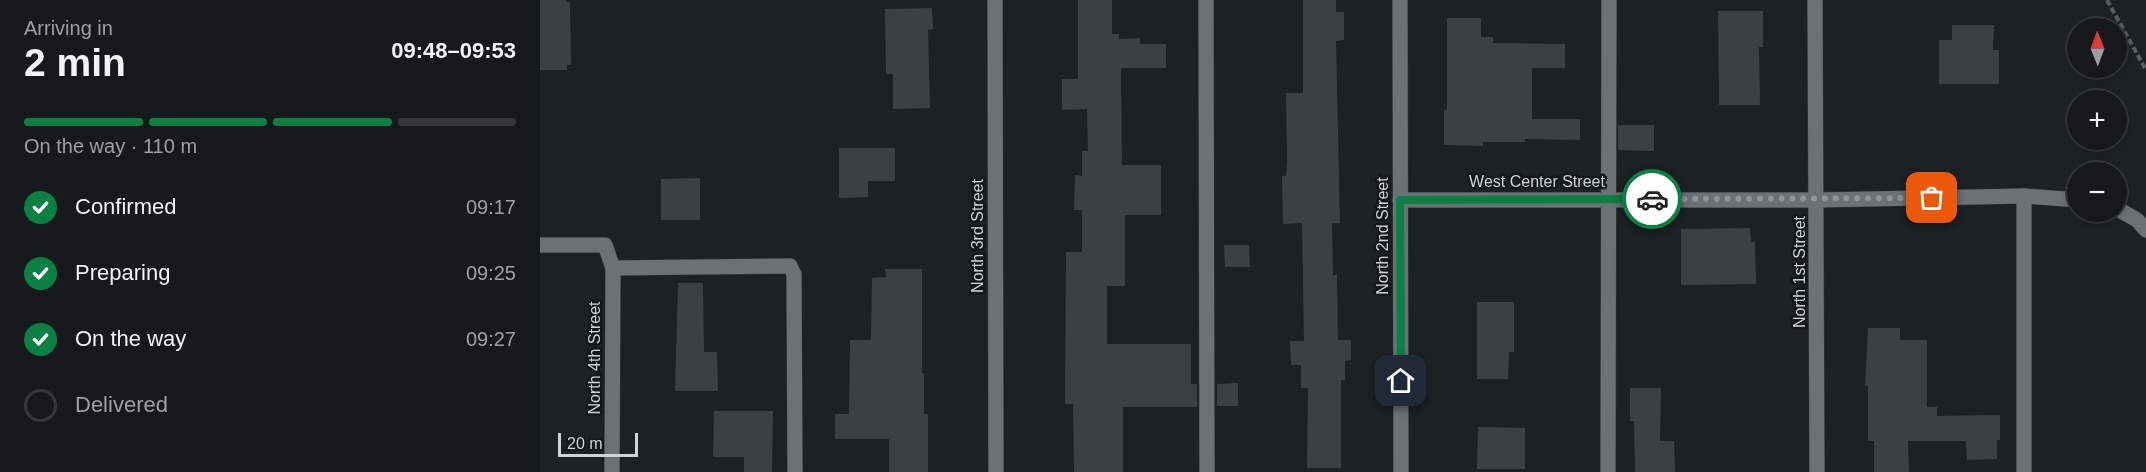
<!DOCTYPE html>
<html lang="en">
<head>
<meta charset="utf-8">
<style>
  :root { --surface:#15191b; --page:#1e2224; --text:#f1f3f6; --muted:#9da0a3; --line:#34383a; --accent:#0b8043 }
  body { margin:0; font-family:Helvetica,sans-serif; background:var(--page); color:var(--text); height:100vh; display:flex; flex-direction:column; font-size:22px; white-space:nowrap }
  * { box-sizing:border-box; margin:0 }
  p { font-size:20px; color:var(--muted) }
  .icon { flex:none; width:33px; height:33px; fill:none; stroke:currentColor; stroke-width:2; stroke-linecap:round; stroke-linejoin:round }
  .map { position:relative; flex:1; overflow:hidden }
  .details { display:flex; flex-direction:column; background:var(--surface); width:540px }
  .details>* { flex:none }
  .needle { width:39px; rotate:359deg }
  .controls { position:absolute; left:1527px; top:18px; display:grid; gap:12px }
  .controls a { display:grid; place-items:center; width:60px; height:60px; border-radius:50%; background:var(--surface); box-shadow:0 3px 9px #0003,0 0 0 2px var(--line); font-size:30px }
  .scale { position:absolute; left:18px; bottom:15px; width:80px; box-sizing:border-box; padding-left:6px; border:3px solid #cfd3d5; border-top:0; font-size:16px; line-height:21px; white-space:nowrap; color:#cfd3d5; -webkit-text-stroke:4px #13181a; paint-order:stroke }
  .pin { position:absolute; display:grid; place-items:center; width:51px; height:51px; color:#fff; margin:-26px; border-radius:12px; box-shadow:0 3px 9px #0006 }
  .courier { position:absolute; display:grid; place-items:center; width:60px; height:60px; margin:-30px; border:4px solid #0b8043; border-radius:50%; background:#fff; color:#222; box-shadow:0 2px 8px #0007 }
  .head em { font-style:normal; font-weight:700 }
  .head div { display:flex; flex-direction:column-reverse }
  .head { display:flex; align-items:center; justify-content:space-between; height:102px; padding:0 24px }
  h1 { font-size:39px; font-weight:700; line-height:45px }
  .bar { display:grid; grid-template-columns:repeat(4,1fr); gap:9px 6px; align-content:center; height:72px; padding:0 24px }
  .bar i { height:8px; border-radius:4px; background:var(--line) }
  .bar .on { background:var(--accent) }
  .bar p { grid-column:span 4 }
  ol { padding:0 24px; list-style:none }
  li { display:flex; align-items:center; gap:18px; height:66px }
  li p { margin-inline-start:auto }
  li .icon { padding:6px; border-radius:50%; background:var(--accent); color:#fff; stroke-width:4 }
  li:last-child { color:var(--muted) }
  li i { width:33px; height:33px; border:3px solid var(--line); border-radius:50% }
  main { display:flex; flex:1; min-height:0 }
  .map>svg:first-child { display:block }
  .building { fill:#3b4142 }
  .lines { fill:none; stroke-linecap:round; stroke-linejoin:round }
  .service-casing { stroke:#363b3d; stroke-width:16 }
  .minor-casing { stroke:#363b3d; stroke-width:16 }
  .path { stroke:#585d60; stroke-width:4; stroke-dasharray:6 3; stroke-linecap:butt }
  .service { stroke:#6b7174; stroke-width:15 }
  .minor { stroke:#6b7174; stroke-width:15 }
  .done { stroke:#909597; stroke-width:6; stroke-dasharray:0 10.8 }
  .route { stroke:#0b8043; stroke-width:8 }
  .labels { text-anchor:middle; stroke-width:5; stroke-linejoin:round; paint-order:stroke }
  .street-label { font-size:16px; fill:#cfd3d5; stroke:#13181a }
</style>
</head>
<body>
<main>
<section class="details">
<div class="head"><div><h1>2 min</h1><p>Arriving in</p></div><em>09:48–09:53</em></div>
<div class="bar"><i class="on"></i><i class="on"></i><i class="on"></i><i></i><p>On the way · 110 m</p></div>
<ol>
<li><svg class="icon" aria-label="check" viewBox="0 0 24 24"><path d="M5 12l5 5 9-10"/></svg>Confirmed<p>09:17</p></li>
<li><svg class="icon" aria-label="check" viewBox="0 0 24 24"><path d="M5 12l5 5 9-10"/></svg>Preparing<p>09:25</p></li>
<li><svg class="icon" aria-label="check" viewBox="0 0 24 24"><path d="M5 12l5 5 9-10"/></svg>On the way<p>09:27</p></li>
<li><i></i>Delivered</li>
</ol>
</section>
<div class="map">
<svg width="1606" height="472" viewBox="0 0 1606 472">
  <rect width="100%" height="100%" fill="#1c2124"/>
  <path class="building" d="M0 0H26V2H30L31 65H27V70H0Z
    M538 0H572V34H579V39L600 38V44H626V68H581L582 165H621V215H585V286H567V344H651V384H657V407H583V472H534L533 404H525L526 252H542V210H534L535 175 542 176V151H548L547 109 522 110V79H538Z
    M763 0H796V12H804V40L796 41 800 223H792L793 275H797L798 340H811V360L805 361V380H801V468H767L768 388H761V365H751L750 341H764L762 223 743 224 742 176H746L747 162 746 93H763Z
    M392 8 393 29 388 30 390 108 353 109V74H346L345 9Z
    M1178 11H1223V47H1219L1220 105H1179Z
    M907 18H941V37H953V43L1025 44V68H992V119H1040V140L985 139V142H943V146L904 145V110H907Z
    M1412 25H1454L1453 50H1459V84H1399V40H1412Z
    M1078 125H1114V151L1078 150Z
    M299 148H355V181H328V197L299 198Z
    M160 178V220H121V179Z
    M1210 228 1211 242H1215L1216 284 1141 285V229Z
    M684 245H709L710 267H685Z
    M345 269H382V373H384V414H388V472H349V439H295V414H309L310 340H331L332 278 346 277Z
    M138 283H163L164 352H177L178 391H135Z
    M937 302H974V352H969L968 379H937Z
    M1328 328H1360V340H1387V407H1397V416L1460 415V440H1457V459L1427 460 1426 441H1368L1369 472H1334V441H1328V386H1325Z
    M698 383V406H677V384Z
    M1090 388H1121L1120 441H1134L1135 472H1095L1094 421H1090Z
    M174 411H233L232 472H204V457H173Z
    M938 427 985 428V469H937Z"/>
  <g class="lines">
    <defs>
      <path id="service" d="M666 0 667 472
        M73 268 250 266 254 274 255 472
        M1068 472 1069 0
        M1484 472V196"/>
      <path id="minor" d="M455 0 456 472
        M860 0 861 472
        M1275 0 1277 472
        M860 200H1277L1484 196 1538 200
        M1576 208 1597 220 1606 230
        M0 245H65L73 268 72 472"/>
    </defs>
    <use href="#service" class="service-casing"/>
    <use href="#minor" class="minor-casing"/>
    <path class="path" d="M1567 0 1606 70"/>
    <use href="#service" class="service"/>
    <use href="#minor" class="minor"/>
  </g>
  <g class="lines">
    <path class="done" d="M1112 199 1392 198"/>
    <path class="route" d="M861 381 860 200 1112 199"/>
  </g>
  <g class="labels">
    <g class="street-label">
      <text x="997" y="187">West Center Street</text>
      <text transform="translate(437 236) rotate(-90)" y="6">North 3rd Street</text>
      <text transform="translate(842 236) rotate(-90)" y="6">North 2nd Street</text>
      <text transform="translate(1259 272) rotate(-90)" y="6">North 1st Street</text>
      <text transform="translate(54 358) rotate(-90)" y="6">North 4th Street</text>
    </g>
  </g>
</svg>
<div class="controls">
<a><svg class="needle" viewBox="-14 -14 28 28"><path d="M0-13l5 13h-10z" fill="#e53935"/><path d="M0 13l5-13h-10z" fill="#9da0a3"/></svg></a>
<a>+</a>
<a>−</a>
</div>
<div class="scale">20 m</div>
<div class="pin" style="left:1392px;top:198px;background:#ea580c"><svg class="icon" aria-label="bag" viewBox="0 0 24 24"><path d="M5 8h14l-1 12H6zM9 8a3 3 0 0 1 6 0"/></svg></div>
<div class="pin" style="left:861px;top:381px;background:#1f2937"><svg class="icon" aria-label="home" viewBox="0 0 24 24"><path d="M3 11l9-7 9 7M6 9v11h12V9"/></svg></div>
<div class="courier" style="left:1112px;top:199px"><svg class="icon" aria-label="car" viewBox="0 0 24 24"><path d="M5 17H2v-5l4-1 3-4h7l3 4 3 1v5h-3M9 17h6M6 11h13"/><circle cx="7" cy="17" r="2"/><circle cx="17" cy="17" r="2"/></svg></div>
</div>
</main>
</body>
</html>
